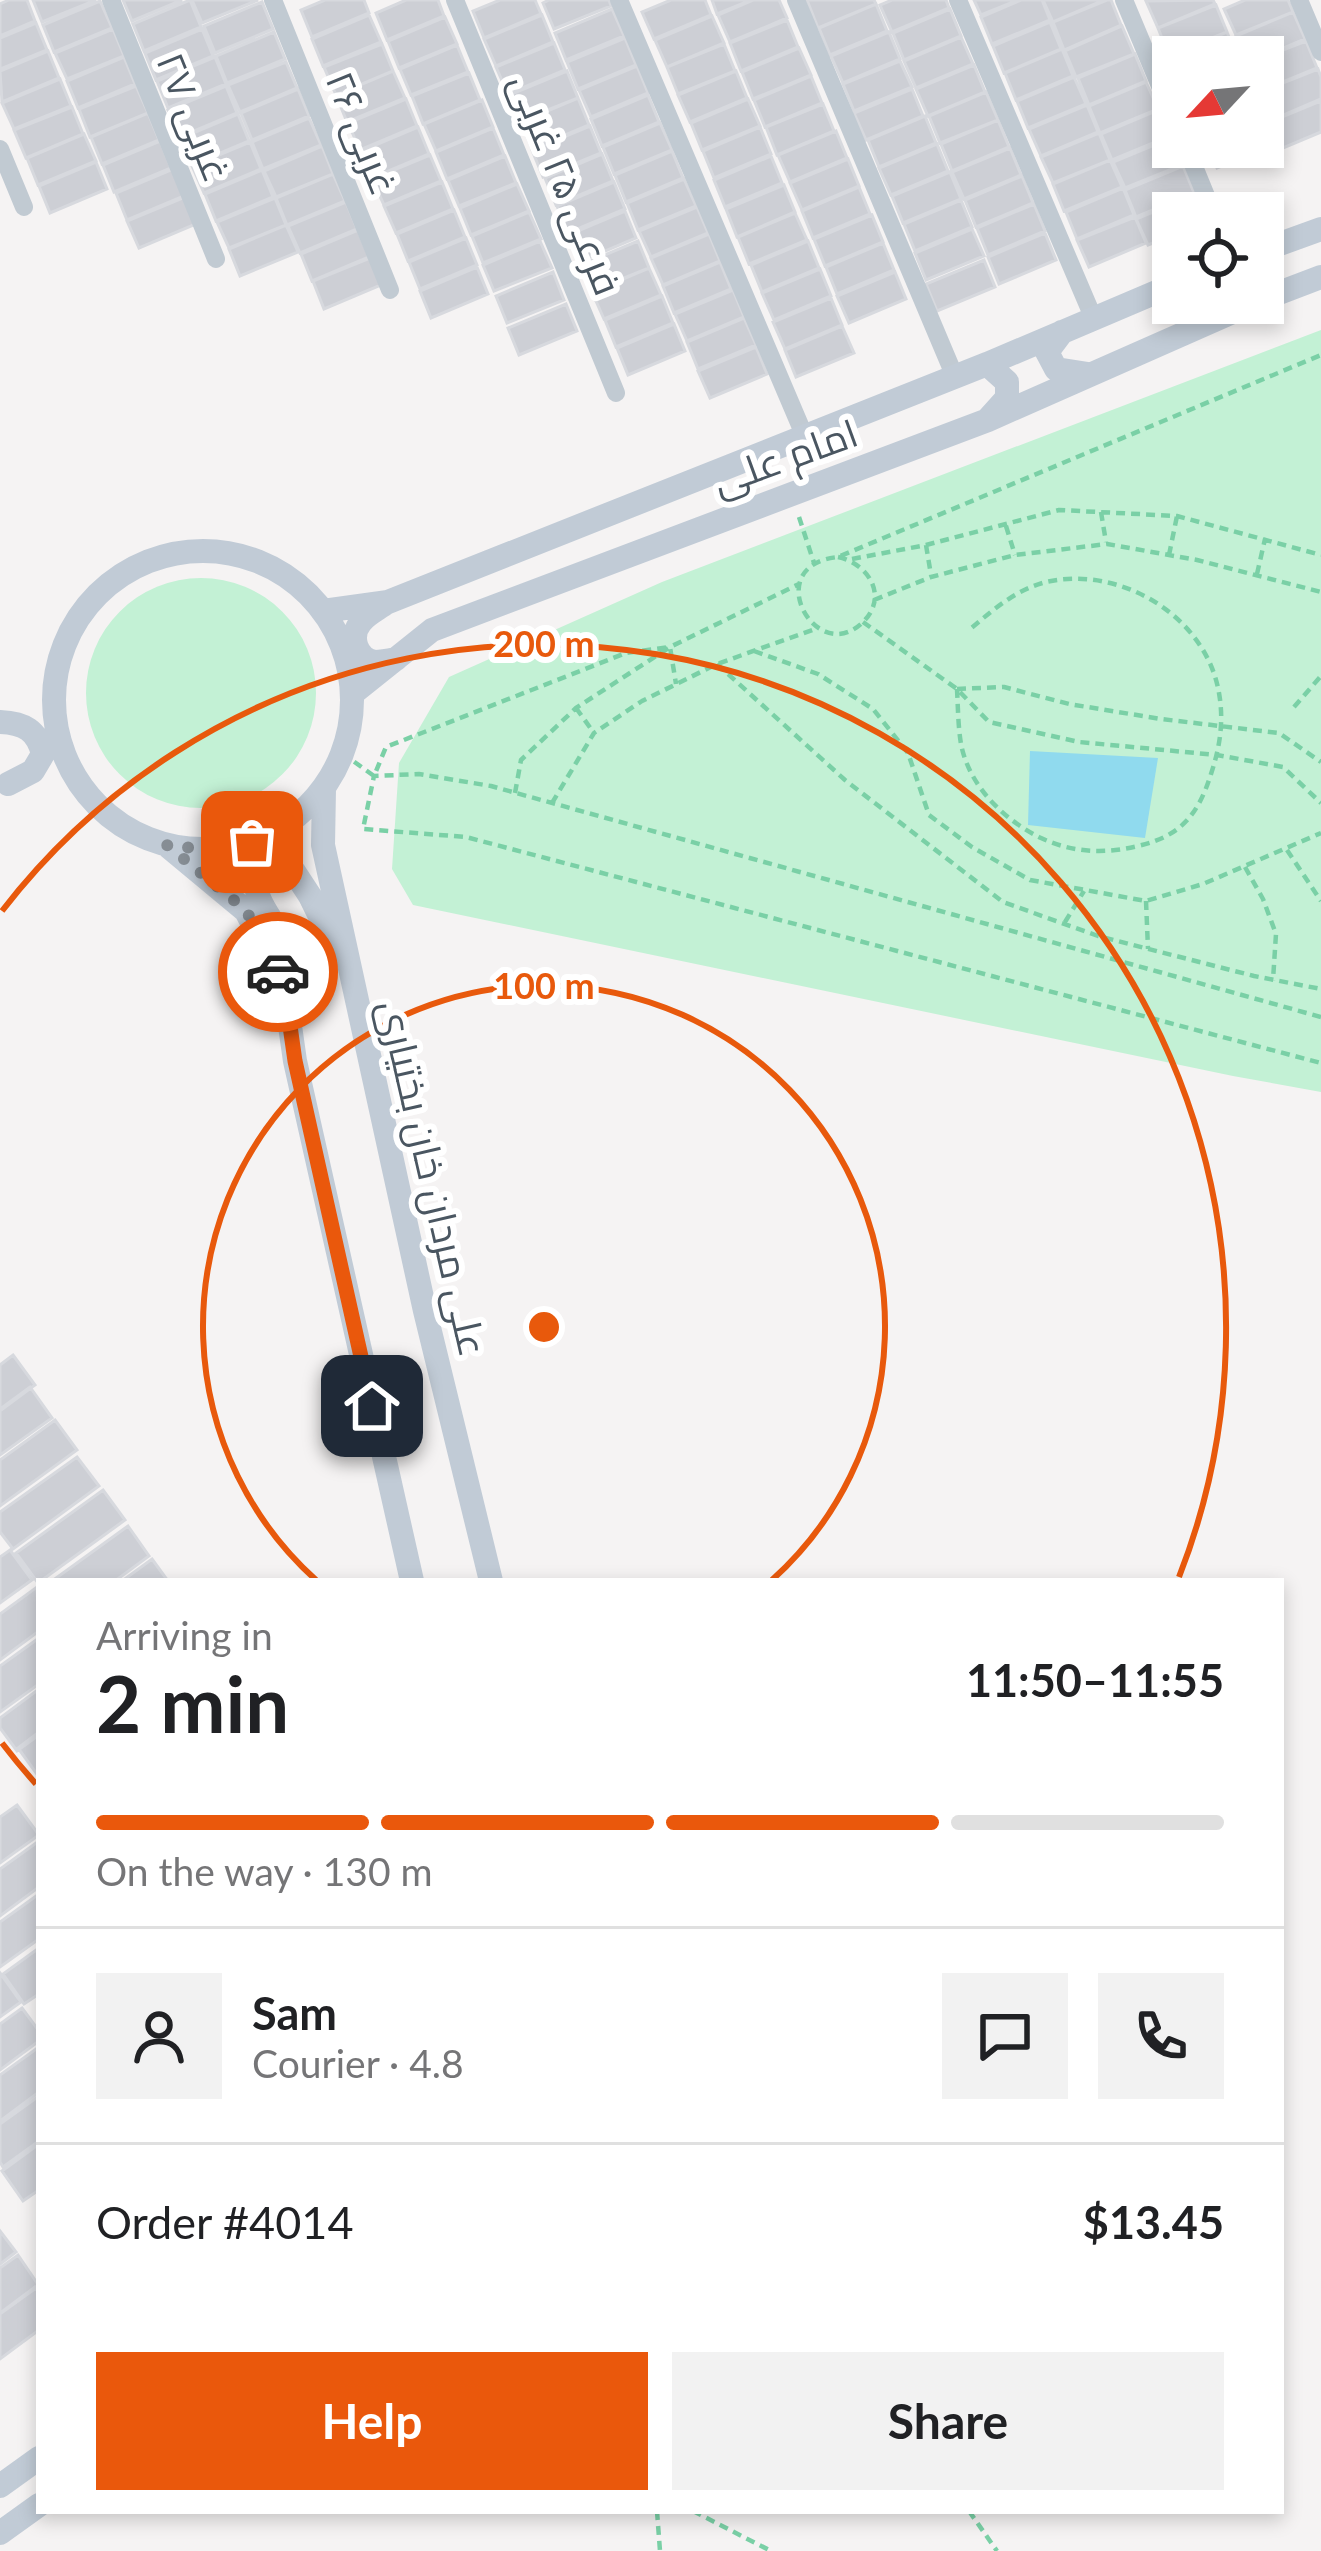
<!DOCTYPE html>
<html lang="en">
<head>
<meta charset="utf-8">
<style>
  :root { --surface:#fff; --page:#f2f2f2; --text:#202124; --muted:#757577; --line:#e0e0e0; --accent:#ea580c }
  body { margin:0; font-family:Lato,Cairo,sans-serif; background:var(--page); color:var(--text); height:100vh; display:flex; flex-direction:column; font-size:45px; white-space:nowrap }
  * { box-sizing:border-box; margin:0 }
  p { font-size:39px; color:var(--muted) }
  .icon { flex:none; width:66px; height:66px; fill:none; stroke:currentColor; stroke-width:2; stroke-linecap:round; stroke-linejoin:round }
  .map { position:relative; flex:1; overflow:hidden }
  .details { position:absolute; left:36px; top:1578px; width:1248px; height:936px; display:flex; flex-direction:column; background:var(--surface); border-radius:0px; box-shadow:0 6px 18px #0003 }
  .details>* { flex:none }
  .needle { width:78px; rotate:244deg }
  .fabs { position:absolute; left:1152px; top:36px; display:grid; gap:24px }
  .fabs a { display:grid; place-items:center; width:132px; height:132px; border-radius:0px; background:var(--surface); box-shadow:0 6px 18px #0003; font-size:60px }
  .pin { position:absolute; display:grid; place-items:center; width:102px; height:102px; color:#fff; margin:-51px; border-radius:24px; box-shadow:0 6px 18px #0006 }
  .courier { position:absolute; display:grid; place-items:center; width:120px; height:120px; margin:-60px; border:9px solid #ea580c; border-radius:50%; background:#fff; color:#222; box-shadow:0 3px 15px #0007 }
  .overview em { font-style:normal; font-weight:700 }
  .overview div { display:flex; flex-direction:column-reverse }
  .overview { display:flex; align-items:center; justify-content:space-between; height:204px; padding:0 60px }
  h1 { font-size:78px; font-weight:700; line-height:90px }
  .bar { display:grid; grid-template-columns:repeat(4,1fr); gap:18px 12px; align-content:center; height:144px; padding:0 60px }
  .bar i { height:15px; border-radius:9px; background:var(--line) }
  .bar .on { background:var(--accent) }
  .bar p { grid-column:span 4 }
  .line { display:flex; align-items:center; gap:30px; padding:0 60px; border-top:3px solid var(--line) }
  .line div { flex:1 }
  .round { display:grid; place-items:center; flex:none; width:126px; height:126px; border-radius:0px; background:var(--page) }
  .primary-button { display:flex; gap:24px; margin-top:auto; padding:24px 60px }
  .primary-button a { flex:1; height:138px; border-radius:0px; background:var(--accent); color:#fff; font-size:48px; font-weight:700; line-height:138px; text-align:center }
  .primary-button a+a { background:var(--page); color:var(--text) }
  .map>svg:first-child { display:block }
  .green { fill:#c3f1d5 }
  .water { fill:#90daee }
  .building { fill:#cdcfd5; stroke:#d7d9de; stroke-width:3 }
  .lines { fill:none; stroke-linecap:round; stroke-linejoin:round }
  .path { stroke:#7ad0a6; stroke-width:4.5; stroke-dasharray:9 6; stroke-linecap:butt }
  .minor { stroke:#c1cad2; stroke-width:18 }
  .secondary { stroke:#c1cbd6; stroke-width:24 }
  .done { stroke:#868d94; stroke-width:12; stroke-dasharray:0 21.6 }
  .route { stroke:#ea580c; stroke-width:15 }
  .ring { fill:none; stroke:#e8590c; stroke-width:6 }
  .labels { text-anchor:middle; stroke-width:12; stroke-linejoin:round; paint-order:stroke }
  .street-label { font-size:39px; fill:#4a5661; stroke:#fff }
  .centre { fill:#e8590c; stroke:#fff; stroke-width:6 }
  .ring-label { font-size:36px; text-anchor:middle; font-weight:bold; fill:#e8590c; stroke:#fff; stroke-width:12; stroke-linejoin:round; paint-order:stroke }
</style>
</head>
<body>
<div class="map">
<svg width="1321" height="2551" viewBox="0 0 1321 2551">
  <rect width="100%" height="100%" fill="#f5f3f3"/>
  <path class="green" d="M1321 330V1092L1233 1076 413 905 392 869 399 763 449 677 662 582Z
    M86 693a115 115 0 1 1 230 0a115 115 0 1 1-230 0Z"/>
  <path class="water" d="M1030 751 1158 758 1145 838 1028 825Z"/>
  <path class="building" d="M9 0H27L35 21 0 36V4Z
    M33 0H96L42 22Z
    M123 0H182L132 21Z
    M190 0 201 27 144 51 133 24Z
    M192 0H258L202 23Z
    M325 0H364L369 13 312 37 301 10Z
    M406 0H438L444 16 387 40 376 13Z
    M500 0H535L541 14 484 38 473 11Z
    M549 0H609L611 6 554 29 543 3Z
    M671 0H705L711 15 654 39 642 12Z
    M712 0H751L717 14Z
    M753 0H779L787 18 730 42 718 15Z
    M807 0H874L876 4 818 28Z
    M892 0H946L949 8 892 32 880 5Z
    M974 0H1018L981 15Z
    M1021 0H1042L1050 20 992 44 981 17Z
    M1043 0H1104L1053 22Z
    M1107 0H1111L1121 25 1064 50 1053 22Z
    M1213 0 1215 4 1158 28 1146 1Z
    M1245 0H1288L1293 12 1236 35 1224 9Z
    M100 1 112 28 54 52 43 25Z
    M262 2 273 29 215 53 204 26Z
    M876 4 887 31 830 55 819 28Z
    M1216 5 1227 32 1169 55 1158 28Z
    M612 9 624 36 566 60 555 33Z
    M950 9 961 36 904 60 893 33Z
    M1293 12 1305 39 1262 57H1245L1236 36Z
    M369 15 381 42 323 66 312 39Z
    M542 15 553 42 496 66 484 39Z
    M712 16 724 43 667 67 655 40Z
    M445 17 457 44 399 68 388 41Z
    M787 20 798 47 741 71 730 43Z
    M1050 22 1061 49 1004 73 993 46Z
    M36 23 47 50 0 69V38Z
    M1122 26 1134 54 1076 77 1065 51Z
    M113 29 124 56 67 79 55 53Z
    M202 29 213 56 156 80 145 53Z
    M274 32 285 59 227 83 216 56Z
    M889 32 900 59 843 83 831 56Z
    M1227 32 1237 57H1173V64L1170 56Z
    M961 37 973 64 916 88 904 61Z
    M625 38 636 65 578 89 567 62Z
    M1306 41 1317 68 1263 90V58Z
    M554 43 565 70 508 94 496 67Z
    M382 44 393 71 336 95 324 67Z
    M724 44 735 71 678 94 667 67Z
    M457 45 468 72 411 95 400 69Z
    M799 48 811 75 753 99 742 72Z
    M1062 49 1073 76 1016 100 1005 73Z
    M48 51 59 78 2 102 0 71Z
    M1135 54 1146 81 1089 105 1078 78Z
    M124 57 135 84 78 108 67 81Z
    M215 57 226 84 168 108 157 81Z
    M900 61 912 87 854 111 843 84Z
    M286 62 297 88 240 112 228 85Z
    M974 65 985 92 928 116 916 89Z
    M637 66 648 93 591 117 579 90Z
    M1318 69 1321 77V99L1272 120 1263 99V91Z
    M393 71 405 98 347 122 336 95Z
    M567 71 578 98 520 121 509 95Z
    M736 71 747 98 690 122 678 95Z
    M469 73 480 100 423 124 412 96Z
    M811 76 822 103 765 127 754 100Z
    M1074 77 1086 104 1028 128 1017 101Z
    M60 79 71 106 14 129 2 103Z
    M1146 82 1158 109 1100 133 1089 106Z
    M136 86 148 113 90 137 79 109Z
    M226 86 237 113 180 137 168 110Z
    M298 89 309 116 252 140 241 113Z
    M912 89 923 116 866 140 854 113Z
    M986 92 998 120 940 143 929 116Z
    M648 95 659 122 602 146 591 119Z
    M578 98 589 125 532 149 521 122Z
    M406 99 417 126 360 150 348 123Z
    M748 99 760 126 702 150 691 123Z
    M482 100 493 127 436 151 424 124Z
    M1321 101V132L1283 148 1272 121Z
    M823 104 834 131 777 155 766 127Z
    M1087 105 1098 132 1041 156 1029 129Z
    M72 107 83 134 26 158 14 130Z
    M1158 110 1170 136 1112 160 1101 134Z
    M148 113 159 140 102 164 91 137Z
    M238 114 249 141 192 165 181 138Z
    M925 116 936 143 879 167 868 140Z
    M309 118 321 145 263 169 252 142Z
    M1263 118 1274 144 1217 168 1208 147H1263Z
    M998 120 1009 147 952 171 941 144Z
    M660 123 672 150 614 174 603 147Z
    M590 126 601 153 543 177 532 150Z
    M418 127 429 154 372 178 361 151Z
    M760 127 771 154 714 178 703 151Z
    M493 128 504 155 447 179 436 152Z
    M836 131 847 158 790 182 778 155Z
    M1099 133 1110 160 1053 183 1041 157Z
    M84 134 96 161 38 185 27 158Z
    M1171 138 1182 165 1125 188 1113 162Z
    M160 141 171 168 114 192 103 165Z
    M250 142 261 169 204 193 192 166Z
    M937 144 948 171 891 195 879 168Z
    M322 146 333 174 276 197 264 171Z
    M1010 148 1021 175 964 199 952 172Z
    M672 151 683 178 626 202 615 175Z
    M602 154 613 181 556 205 545 178Z
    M430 155 441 181 384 205 372 179Z
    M505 156 516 183 459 206 448 180Z
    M771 156 782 183 725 207 714 180Z
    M848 159 859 186 802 210 790 183Z
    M1110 160 1122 187 1064 211 1053 184Z
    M96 162 107 189 50 213 39 186Z
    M1183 166 1194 193 1136 217 1125 190Z
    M173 169 184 196 127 220 116 193Z
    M262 170 273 197 216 221 205 194Z
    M950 172 961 199 903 223 892 196Z
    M333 174 345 201 287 225 276 198Z
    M1022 176 1033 203 976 227 965 200Z
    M684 179 696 206 638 230 627 203Z
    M442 182 453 209 396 233 384 206Z
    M614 182 625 209 568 233 557 206Z
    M517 184 529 211 471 235 460 208Z
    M784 185 795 212 737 237 726 209Z
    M859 187 870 214 813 238 802 211Z
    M1123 188 1134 215 1077 239 1066 212Z
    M1194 195 1202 213H1173V235L1148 245 1136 219Z
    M185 197 196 224 139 248 127 221Z
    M275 198 286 225 229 248 217 222Z
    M961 200 972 227 915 251 904 224Z
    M346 202 357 229 300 253 288 226Z
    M1034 204 1045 231 988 255 977 228Z
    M697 207 708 233 651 257 639 231Z
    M454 210 465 237 408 261 397 234Z
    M625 211 636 238 579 262 568 235Z
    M529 212 541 239 483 263 472 236Z
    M795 213 807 240 749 264 738 237Z
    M872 215 883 242 825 266 814 239Z
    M1135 217 1146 243 1089 267 1077 240Z
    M286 225 298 252 240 276 229 249Z
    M972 229 984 256 926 280 915 253Z
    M358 230 369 257 312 281 301 254Z
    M1045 233 1056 260 999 284 988 257Z
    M709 234 720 261 663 285 651 258Z
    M466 238 477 265 420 289 409 262Z
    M540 241 552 268 494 291 483 265Z
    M638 241 649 268 592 291 581 265Z
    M808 241 819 268 762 292 751 265Z
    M883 243 894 270 837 294 826 267Z
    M370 258 381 285 324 309 313 281Z
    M984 260 995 287 937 311 926 284Z
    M720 262 731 289 674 313 663 286Z
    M477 267 488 294 431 318 420 291Z
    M649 268 661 295 604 319 592 292Z
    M820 269 831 296 774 320 762 293Z
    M553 272 564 300 507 323 496 296Z
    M895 272 906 299 849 323 837 296Z
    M733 290 744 317 687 341 675 314Z
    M662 296 673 323 616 347 605 320Z
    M831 298 842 325 785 349 773 322Z
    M566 304 577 331 519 355 508 328Z
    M744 318 756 345 698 369 687 342Z
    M674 324 685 351 628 375 617 348Z
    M842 326 854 353 796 377 785 350Z
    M756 347 767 374 710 398 698 371Z
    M13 1355 35 1385 0 1411V1365Z
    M30 1387 52 1418 0 1455V1409Z
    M55 1420 77 1450 0 1506V1460Z
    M77 1457 99 1486 13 1549 0 1532V1512Z
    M103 1490 125 1520 38 1583 16 1553Z
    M128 1526 149 1556 115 1581H52Z
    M10 1550 32 1580 0 1603V1557Z
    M152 1559 168 1581H122Z
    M37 1587 39 1631 0 1660V1614Z
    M39 1638V1684L0 1712V1666Z
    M39 1689V1735L17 1751 0 1728V1718Z
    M39 1732V1777L18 1748Z
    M17 1805 39 1835 0 1863V1817Z
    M39 1841V1887L0 1916V1869Z
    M39 1894V1939L0 1967V1922Z
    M39 1948V1994L24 2004 3 1974Z
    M0 1973 21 2002 0 2017Z
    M22 2008 39 2031V2041L0 2070V2024Z
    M39 2047V2092L0 2121V2075Z
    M39 2096V2141L3 2167 0 2162V2124Z
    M39 2144V2190L23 2201 2 2171Z
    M0 2231 16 2252 0 2264Z
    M18 2255 39 2286 0 2314V2268Z
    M35 2287 39 2293V2330L0 2359V2313Z"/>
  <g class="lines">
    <path class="path" d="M1101 512 1106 542
      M799 517 814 563
      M1006 526 1015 555
      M926 545 931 575
      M1169 555 1177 516
      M838 557C867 563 889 595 864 621 817 670 758 565 838 557L1321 355
      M852 559 926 545 1059 510 1177 516 1321 555
      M1257 574 1265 539
      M874 600 931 577 1015 555 1107 544 1197 560 1321 592
      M863 622 957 689 989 722 1079 742 1217 755 1283 767 1321 803
      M754 651 818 674 873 709 908 753 929 815 972 847 1030 880 1146 901 1203 884 1321 833
      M717 664 845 780 1003 902 1098 936 1254 976 1321 989
      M957 689C958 707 958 726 961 744 969 786 1004 820 1041 838 1073 853 1105 854 1138 846 1181 836 1198 815 1211 774 1220 747 1224 721 1219 693 1206 616 1120 565 1046 582 1015 590 993 610 969 630
      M957 689 1004 687 1069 704 1161 719 1279 733 1321 762
      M1294 707 1321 676
      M576 708 594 733
      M342 753 374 776 386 747 626 653 670 647 676 684
      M515 793 521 760 576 708 670 647 799 584
      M552 803 594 733 642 701 717 664 818 628
      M1287 850 1321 901
      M1245 867 1263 899 1276 934 1273 980
      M1146 901 1148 949
      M1065 922 1084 891
      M1321 1017 491 786 419 774 374 776 363 829 466 837 1321 1063
      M657 2511 660 2551
      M693 2511 771 2551
      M969 2511 997 2551"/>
    <path class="minor" d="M111 0 216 259
      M273 0 390 290
      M455 0 616 393
      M619 0 805 437
      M796 0 955 377
      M958 0 1093 317
      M1124 0 1173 117
      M1299 0 1321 52
      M1186 147 1213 213
      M0 149 24 207"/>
    <path class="secondary" d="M1263 250 1321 229
      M1263 299 1321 277
      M1062 332 1047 352 1056 369 1088 374
      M987 364 1007 382V398L989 418
      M54 700a149 149 0 1 1 298 0a149 149 0 1 1-298 0Z
      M386 603C378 609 367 614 361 622 349 636 356 659 375 662 381 662 391 660 396 659
      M323 611 388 602 987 364 1173 285
      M352 694 432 630 988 420 1253 303
      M0 722C24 723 37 730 43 754L33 771 8 784
      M324 789 323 845 425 1311 491 1581
      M169 847 246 911 284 984 295 1061 412 1581
      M294 998C296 981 296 965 289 949 281 928 239 889 265 871 274 864 284 867 293 870L310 896 335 947
      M0 2486 39 2458
      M0 2533 39 2505"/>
  </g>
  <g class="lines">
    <path class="done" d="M252 842 208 850 167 845 246 910 278 972"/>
    <path class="route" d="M278 972 284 984 295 1061 372 1406"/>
  </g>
  <g class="ring">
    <path d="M316 1580A341 341 0 1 1 772 1580"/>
    <path d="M36 1784A683 683 0 0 1 2 1743M2 911A683 683 0 0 1 1179 1577"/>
  </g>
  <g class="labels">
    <g class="street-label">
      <text transform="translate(194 117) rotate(68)" y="14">۲۷ غربی</text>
      <text transform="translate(362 133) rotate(68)" y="14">۲۶ غربی</text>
      <text transform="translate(566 184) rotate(68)" y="14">فرعی ۲۵ غربی</text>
      <text transform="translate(785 457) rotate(-20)" y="14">امام علی</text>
      <text transform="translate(433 1178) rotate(77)" y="14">علی مردان خان بختیاری</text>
    </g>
  </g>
  <circle cx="544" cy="1327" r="18" class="centre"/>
  <g class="ring-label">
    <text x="544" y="657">200 m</text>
    <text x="544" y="999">100 m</text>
  </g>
</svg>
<div class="fabs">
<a><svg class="needle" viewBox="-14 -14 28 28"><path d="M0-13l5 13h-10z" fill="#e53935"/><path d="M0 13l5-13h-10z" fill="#757577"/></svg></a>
<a><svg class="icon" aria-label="locate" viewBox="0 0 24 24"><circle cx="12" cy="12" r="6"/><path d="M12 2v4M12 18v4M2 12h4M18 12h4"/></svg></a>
</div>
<div class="pin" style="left:252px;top:842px;background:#ea580c"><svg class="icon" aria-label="bag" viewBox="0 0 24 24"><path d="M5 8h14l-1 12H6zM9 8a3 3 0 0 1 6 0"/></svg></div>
<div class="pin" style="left:372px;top:1406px;background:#1f2937"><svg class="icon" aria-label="home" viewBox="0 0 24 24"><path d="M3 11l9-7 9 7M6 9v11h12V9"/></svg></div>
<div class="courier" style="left:278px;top:972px"><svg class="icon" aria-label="car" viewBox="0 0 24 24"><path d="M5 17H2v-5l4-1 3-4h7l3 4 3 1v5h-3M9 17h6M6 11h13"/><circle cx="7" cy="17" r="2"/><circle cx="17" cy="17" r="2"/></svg></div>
<section class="details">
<div class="overview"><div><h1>2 min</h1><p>Arriving in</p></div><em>11:50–11:55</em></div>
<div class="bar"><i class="on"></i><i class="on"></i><i class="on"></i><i></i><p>On the way · 130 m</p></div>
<div class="line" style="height:216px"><a class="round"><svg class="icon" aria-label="person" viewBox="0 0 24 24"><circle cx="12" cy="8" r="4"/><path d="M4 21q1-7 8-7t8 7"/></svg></a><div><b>Sam</b><p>Courier · 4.8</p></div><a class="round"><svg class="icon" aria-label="chat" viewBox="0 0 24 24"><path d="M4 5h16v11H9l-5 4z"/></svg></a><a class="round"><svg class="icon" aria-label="phone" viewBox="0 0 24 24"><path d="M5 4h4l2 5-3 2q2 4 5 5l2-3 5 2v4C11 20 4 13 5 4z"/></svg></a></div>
<div class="line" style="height:156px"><div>Order #4014</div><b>$13.45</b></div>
<div class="primary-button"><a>Help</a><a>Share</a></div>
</section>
</div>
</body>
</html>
